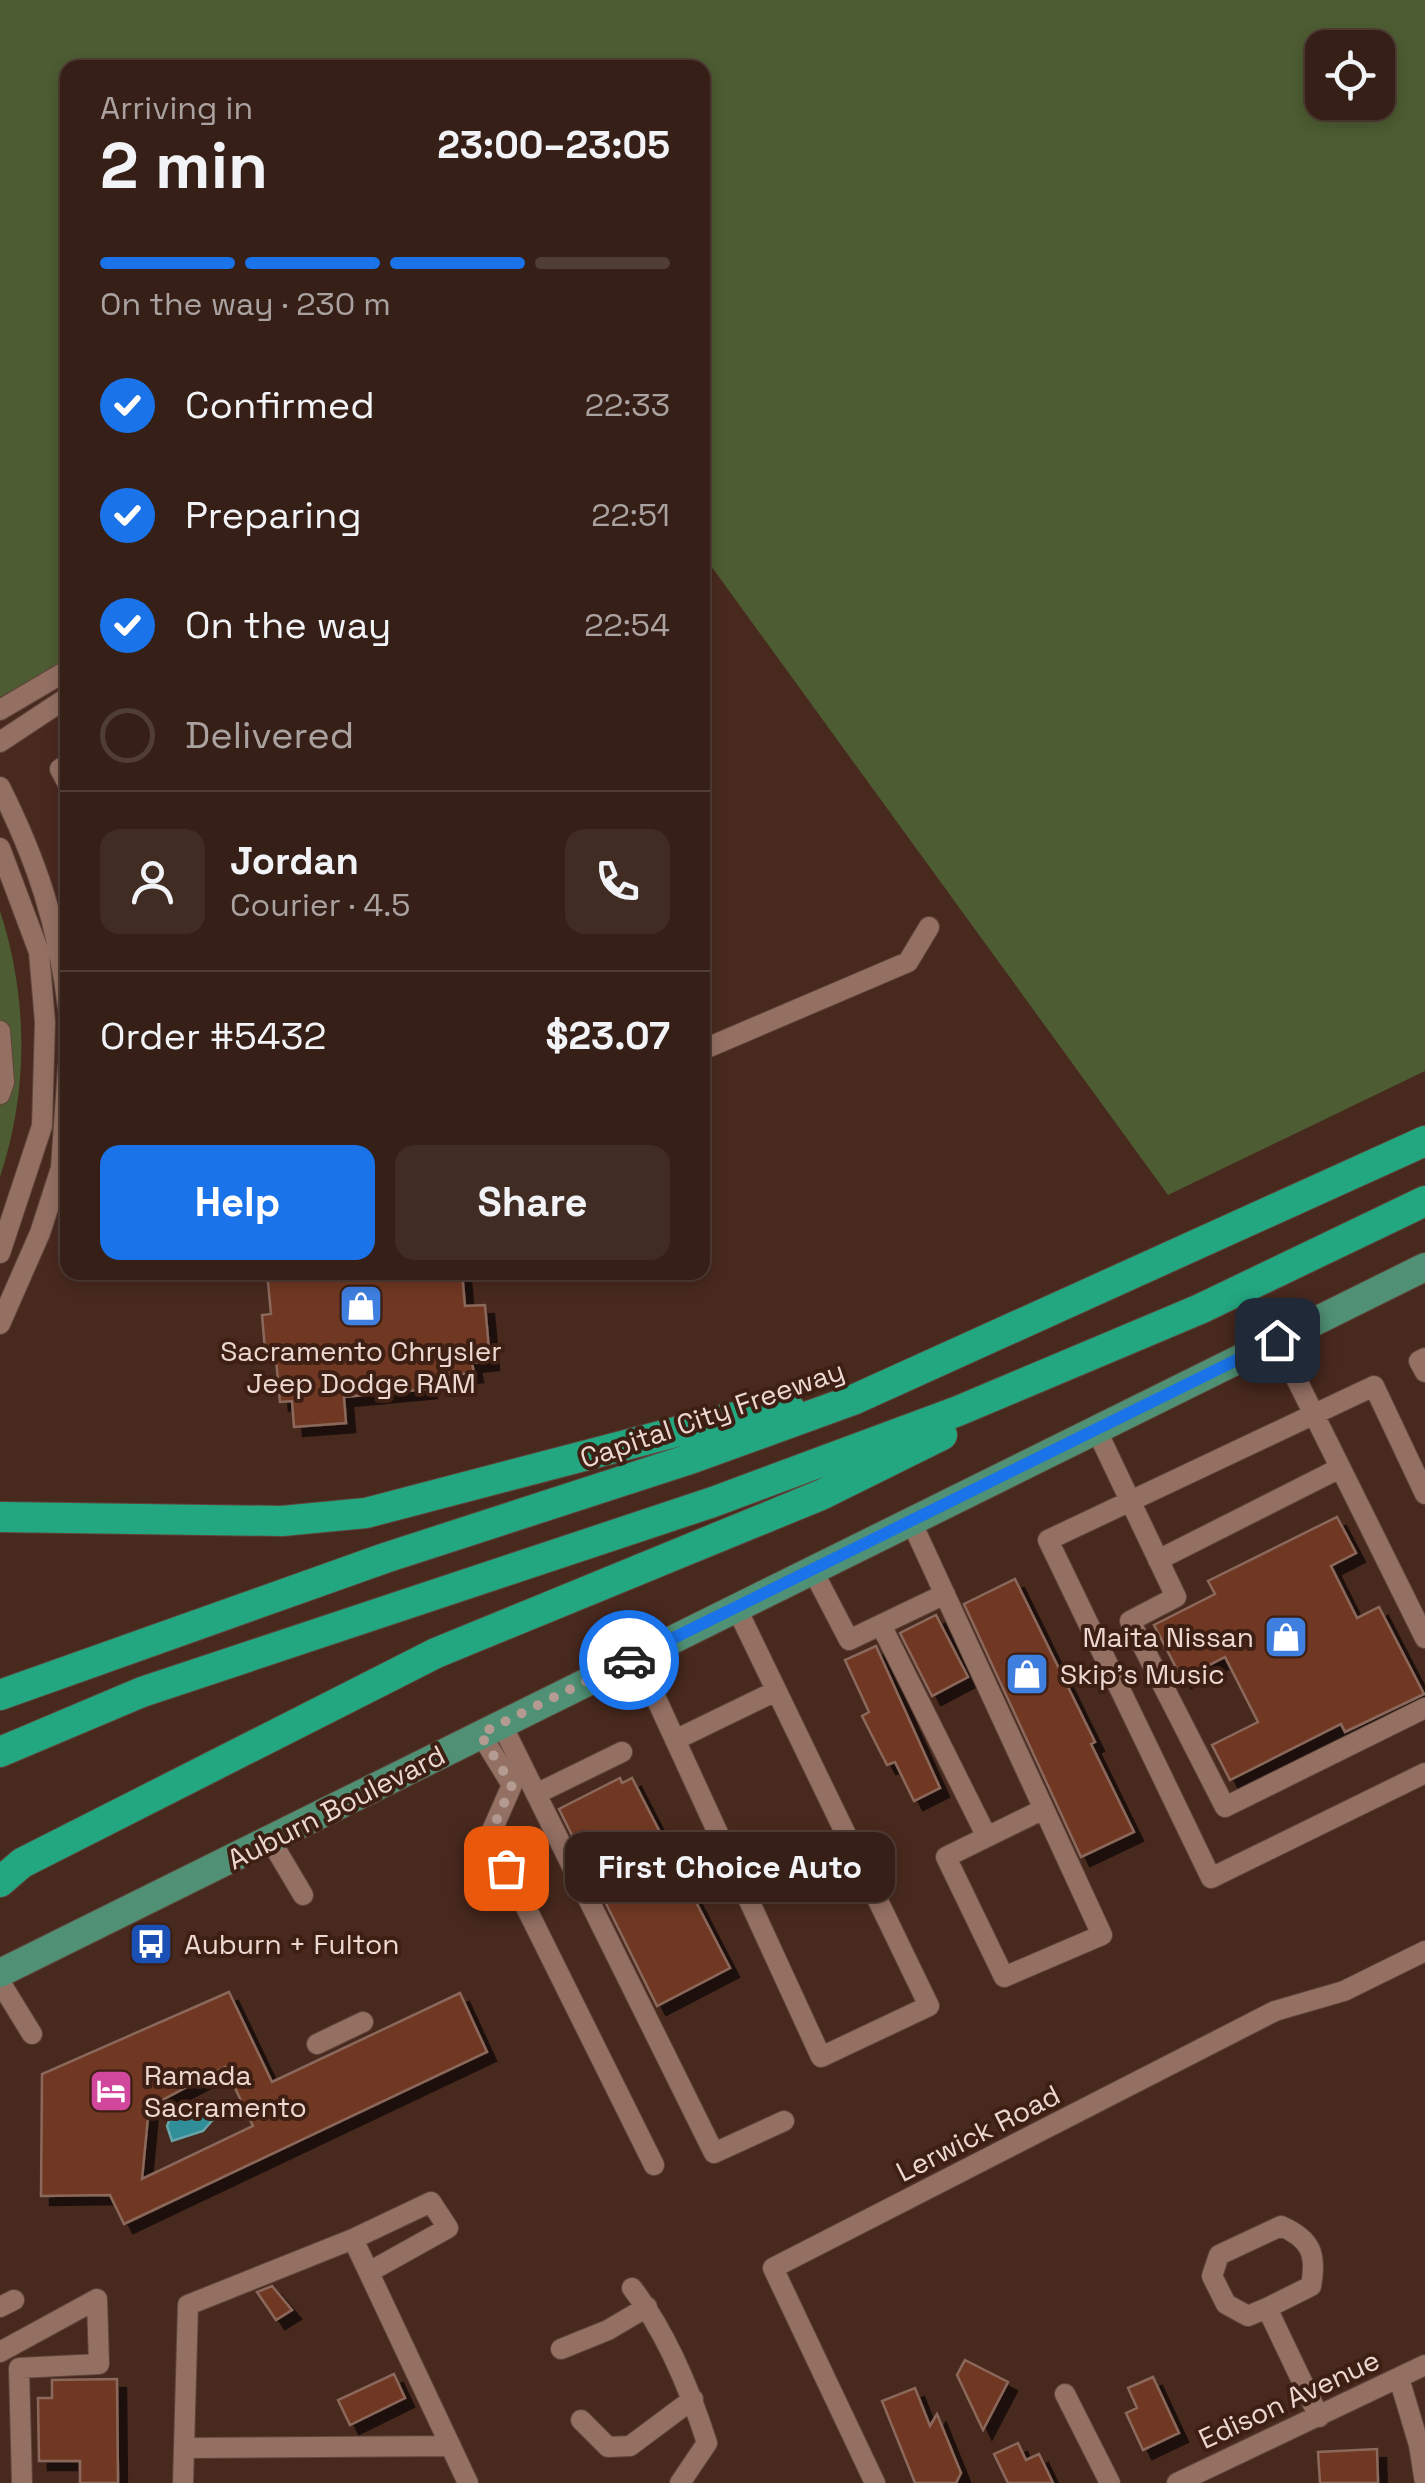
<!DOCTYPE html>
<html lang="en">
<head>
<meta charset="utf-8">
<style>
  :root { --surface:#361f16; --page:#412c23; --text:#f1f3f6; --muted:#aaa2a1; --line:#503d35; --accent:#1a73e8 }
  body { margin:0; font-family:"Space Grotesk",sans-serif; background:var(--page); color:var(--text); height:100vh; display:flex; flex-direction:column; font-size:38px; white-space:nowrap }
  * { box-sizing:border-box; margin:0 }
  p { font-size:32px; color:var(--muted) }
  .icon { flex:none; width:55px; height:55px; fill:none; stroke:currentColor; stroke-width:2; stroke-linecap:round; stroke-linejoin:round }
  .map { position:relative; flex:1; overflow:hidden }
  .sheet { position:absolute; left:60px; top:60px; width:650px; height:1220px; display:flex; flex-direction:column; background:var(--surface); border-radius:20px; box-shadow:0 5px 15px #0003,0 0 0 2px var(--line) }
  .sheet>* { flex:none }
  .controls { position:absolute; left:1305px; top:30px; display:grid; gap:20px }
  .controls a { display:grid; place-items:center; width:90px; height:90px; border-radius:20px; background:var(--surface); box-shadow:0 5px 15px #0003,0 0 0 2px var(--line); font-size:50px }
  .pin { position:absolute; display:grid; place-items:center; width:85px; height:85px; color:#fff; margin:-42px; border-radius:20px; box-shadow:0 5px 15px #0006 }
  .courier { position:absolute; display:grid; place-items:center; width:100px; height:100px; margin:-50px; border:8px solid #1a73e8; border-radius:50%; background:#fff; color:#222; box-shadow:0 2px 12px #0007 }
  .bubble { position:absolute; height:70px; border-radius:20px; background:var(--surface); box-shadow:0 5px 15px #0003,0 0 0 2px var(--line); font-size:32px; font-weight:800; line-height:70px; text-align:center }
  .headline em { font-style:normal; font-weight:800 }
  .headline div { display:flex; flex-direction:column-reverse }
  .headline { display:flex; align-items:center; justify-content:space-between; height:170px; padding:0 40px }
  h1 { font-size:65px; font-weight:800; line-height:75px }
  .bar { display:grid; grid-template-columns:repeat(4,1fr); gap:15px 10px; align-content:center; height:120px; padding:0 40px }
  .bar i { height:12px; border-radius:8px; background:var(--line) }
  .bar .current { background:var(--accent) }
  .bar p { grid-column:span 4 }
  .line { display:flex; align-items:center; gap:25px; padding:0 40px; border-top:2px solid var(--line) }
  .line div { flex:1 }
  .round { display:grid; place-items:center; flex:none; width:105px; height:105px; border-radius:20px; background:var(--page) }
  ol { padding:0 40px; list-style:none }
  li { display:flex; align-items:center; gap:30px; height:110px }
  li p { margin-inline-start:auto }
  li .icon { padding:10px; border-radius:50%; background:var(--accent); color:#fff; stroke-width:4 }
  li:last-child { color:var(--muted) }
  li i { width:55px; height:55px; border:5px solid var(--line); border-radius:50% }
  .button { display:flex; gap:20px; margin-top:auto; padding:20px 40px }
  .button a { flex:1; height:115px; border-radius:20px; background:var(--accent); color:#fff; font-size:40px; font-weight:800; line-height:115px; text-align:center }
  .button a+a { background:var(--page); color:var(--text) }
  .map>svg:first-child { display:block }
  .green { fill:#4d5c32; fill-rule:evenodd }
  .water { fill:#308e99; stroke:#68a4aa; stroke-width:2.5 }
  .building { fill:#703822; stroke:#8b685b; stroke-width:2.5; fill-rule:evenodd; filter:url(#shadow) }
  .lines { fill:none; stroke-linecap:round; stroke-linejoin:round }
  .minor-casing { stroke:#5f453b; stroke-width:22 }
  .major-casing { stroke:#5f453b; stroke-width:30 }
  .highway-casing { stroke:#5f453b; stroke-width:32 }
  .minor { stroke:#947063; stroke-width:20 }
  .major { stroke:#509175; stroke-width:28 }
  .highway { stroke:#23a781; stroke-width:30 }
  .done { stroke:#b39b92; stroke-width:10; stroke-dasharray:0 18 }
  .route { stroke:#1a73e8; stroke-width:12 }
  .labels { text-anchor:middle; stroke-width:8; stroke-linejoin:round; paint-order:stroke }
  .poi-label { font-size:28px; fill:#ecd8d0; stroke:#3d1f14; text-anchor:start }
  .street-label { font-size:28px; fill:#ecd8d0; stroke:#3d1f14 }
</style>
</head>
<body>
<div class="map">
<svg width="1425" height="2483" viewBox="0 0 1425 2483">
  <defs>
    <filter id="shadow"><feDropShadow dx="9" dy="9" stdDeviation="0" flood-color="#0009"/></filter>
  </defs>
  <rect width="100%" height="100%" fill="#48291e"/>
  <path class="green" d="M0 0H1425V1071L1168 1195 703 555 702 68H68L67 661 0 697ZM1322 48H1378V102H1322Z
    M0 911C28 997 29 1090 0 1177Z"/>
  <path class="water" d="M205 2104 216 2116 203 2131 172 2141 167 2126 172 2114 189 2117Z"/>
  <path class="building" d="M267 1272H462L465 1306 485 1305 490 1361 472 1363 474 1373 427 1377 428 1389 344 1397 346 1423 294 1427 292 1401 280 1402 275 1349 265 1350 262 1315 271 1314Z
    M1337 1517 1356 1553 1331 1566 1357 1618 1379 1607 1424 1694 1345 1732 1341 1724 1230 1780 1212 1745 1258 1722 1225 1657 1182 1679 1154 1625 1215 1594 1208 1581Z
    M1015 1579 1095 1742 1091 1744 1134 1832 1081 1857 964 1604Z
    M936 1615 968 1677 932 1696 900 1633Z
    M876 1646 940 1788 914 1801 895 1762 887 1765 862 1716 869 1712 845 1660Z
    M620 1778 622 1783 632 1778 730 1968 657 2006 559 1809Z
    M229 1992 272 2082 460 1993 487 2052 124 2224 110 2195 41 2196 42 2074ZM225 2067 253 2126 142 2179 149 2107Z
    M272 2286 292 2310 276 2320 257 2292Z
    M965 2360 1008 2382 983 2430 957 2375Z
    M394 2374 405 2398 350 2425 338 2400Z
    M1153 2377 1179 2433 1143 2450 1126 2413 1137 2408 1128 2388Z
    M117 2379 118 2483H80V2461H39L38 2398H52V2380Z
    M915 2388 930 2426 937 2414 961 2473 956 2483H915L882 2401Z
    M1018 2443 1026 2460 1039 2454 1053 2483H1008L994 2454Z
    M1377 2449 1378 2483H1320L1318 2452Z"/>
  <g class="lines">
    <defs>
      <path id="minor" d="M0 710 68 670
        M0 742 68 697
        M68 764 60 769 68 784
        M0 787C37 861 58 925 68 1008
        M0 848 39 952 45 1022 42 1126 0 1253
        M0 1031 4 1082 0 1094
        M702 1050 908 962 929 927
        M0 1324 40 1233 61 1168 68 1067
        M1277 1340 1425 1638
        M1425 1358 1419 1361 1425 1372
        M1096 1429 1176 1597 1130 1621 1225 1807 1425 1708
        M1425 1494 1374 1386 1048 1540 1211 1878 1425 1773
        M911 1521 1102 1935 1004 1977 946 1857 1044 1809
        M1158 1560 1340 1468
        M812 1569 849 1640 945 1594
        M881 1625 987 1837
        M637 1657 821 2057 929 2006 736 1607
        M501 1723 714 2153 784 2121
        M480 1733 512 1785 490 1835 654 2165
        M675 1740 776 1691
        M536 1794 622 1752
        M271 1841 303 1895
        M0 1982 32 2034
        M317 2044 363 2022
        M353 2239 468 2483
        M632 2288C666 2332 690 2390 707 2443L680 2483
        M0 2307 14 2300
        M1267 2308 1248 2316 1226 2304 1212 2276 1219 2255 1281 2226C1311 2239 1317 2254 1311 2286L1267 2308 1319 2417
        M561 2349 608 2330 647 2307
        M0 2352 97 2299 99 2364 19 2368 22 2483
        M1399 2378 1419 2445 1425 2483
        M1065 2394 1110 2483
        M581 2420 608 2447 630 2446 693 2399
        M184 2448 451 2446
        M183 2483 188 2305 353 2239 431 2202 448 2228 369 2272
        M875 2483 773 2268 1275 2011 1344 1991 1425 1951
        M1177 2483 1425 2365"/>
      <path id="major" d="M0 1973 1425 1267"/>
      <path id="highway" d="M0 1517 282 1521 366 1513 729 1418 790 1409
        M0 1695 385 1558 693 1458 853 1400 1425 1141
        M0 1752 142 1692 713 1502 958 1411 1200 1309 1425 1201
        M0 1882 22 1863 436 1653 821 1495 942 1435"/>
    </defs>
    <use href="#minor" class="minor-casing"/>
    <use href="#major" class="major-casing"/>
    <use href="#highway" class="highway-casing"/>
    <use href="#minor" class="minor"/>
    <use href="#major" class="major"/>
    <use href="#highway" class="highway"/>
  </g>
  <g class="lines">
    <path class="done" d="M506 1868 490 1835 512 1785 480 1734 629 1660"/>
    <path class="route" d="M629 1660 1277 1340"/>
  </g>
  <defs>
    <symbol id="shop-square" viewBox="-11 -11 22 22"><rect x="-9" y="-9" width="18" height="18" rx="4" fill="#3f7fe0" stroke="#3d1f14"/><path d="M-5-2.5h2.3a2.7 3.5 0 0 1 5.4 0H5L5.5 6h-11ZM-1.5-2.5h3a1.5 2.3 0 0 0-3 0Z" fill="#fff"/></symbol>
    <symbol id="bus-square" viewBox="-11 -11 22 22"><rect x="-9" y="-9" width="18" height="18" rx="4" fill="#1a4fb4" stroke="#3d1f14"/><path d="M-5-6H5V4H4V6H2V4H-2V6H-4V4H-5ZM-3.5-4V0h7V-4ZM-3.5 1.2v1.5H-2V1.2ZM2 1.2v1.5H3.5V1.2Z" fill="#fff"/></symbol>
    <symbol id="hotel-square" viewBox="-11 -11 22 22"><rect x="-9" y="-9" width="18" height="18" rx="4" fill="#d1479c" stroke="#3d1f14"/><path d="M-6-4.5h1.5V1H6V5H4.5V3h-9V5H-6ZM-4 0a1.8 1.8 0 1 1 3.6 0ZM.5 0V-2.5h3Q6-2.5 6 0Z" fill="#fff"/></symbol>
  </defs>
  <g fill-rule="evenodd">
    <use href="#shop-square" x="336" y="1281" width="50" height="50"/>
    <use href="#shop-square" x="1261" y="1612" width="50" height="50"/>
    <use href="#shop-square" x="1002" y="1649" width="50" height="50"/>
    <use href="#bus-square" x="126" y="1919" width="50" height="50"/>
    <use href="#hotel-square" x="86" y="2066" width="50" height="50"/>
  </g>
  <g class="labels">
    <g class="poi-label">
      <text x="361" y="1361" text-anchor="middle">Sacramento Chrysler<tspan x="361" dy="32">Jeep Dodge RAM</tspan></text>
      <text x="1254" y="1647" text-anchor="end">Maita Nissan</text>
      <text x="1060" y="1684">Skip's Music</text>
      <text x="184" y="1954">Auburn + Fulton</text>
      <text x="144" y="2085">Ramada<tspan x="144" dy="32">Sacramento</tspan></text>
    </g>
    <g class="street-label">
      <text transform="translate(712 1414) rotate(-19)" y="10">Capital City Freeway</text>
      <text transform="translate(336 1807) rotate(-27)" y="10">Auburn Boulevard</text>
      <text transform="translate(978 2133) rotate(-27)" y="10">Lerwick Road</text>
      <text transform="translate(1289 2399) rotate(-25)" y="10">Edison Avenue</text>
    </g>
  </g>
</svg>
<div class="controls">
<a><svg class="icon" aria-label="locate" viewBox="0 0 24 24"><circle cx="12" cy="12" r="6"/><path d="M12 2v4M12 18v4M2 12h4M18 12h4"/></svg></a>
</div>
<div class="pin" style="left:506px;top:1868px;background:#ea580c"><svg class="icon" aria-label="bag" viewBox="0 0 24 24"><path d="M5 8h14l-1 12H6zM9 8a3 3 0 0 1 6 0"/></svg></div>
<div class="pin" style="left:1277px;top:1340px;background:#1f2937"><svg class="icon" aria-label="home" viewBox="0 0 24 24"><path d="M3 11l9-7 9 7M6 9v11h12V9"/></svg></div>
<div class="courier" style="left:629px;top:1660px"><svg class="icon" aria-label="car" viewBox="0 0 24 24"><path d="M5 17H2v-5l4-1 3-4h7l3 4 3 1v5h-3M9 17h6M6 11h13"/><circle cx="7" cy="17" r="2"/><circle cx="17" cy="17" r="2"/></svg></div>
<div class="bubble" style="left:565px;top:1832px;width:330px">First Choice Auto</div>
<section class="sheet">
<div class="headline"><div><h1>2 min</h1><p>Arriving in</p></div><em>23:00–23:05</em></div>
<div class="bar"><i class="current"></i><i class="current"></i><i class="current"></i><i></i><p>On the way · 230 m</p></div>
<ol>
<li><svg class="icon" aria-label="check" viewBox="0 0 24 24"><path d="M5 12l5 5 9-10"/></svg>Confirmed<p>22:33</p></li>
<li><svg class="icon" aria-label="check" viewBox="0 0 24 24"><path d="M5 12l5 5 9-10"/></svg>Preparing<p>22:51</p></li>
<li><svg class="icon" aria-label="check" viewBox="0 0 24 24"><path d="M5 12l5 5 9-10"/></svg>On the way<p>22:54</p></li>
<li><i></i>Delivered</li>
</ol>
<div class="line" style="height:180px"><a class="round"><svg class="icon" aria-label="person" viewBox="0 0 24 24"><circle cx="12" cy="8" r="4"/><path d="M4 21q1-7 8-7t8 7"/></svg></a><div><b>Jordan</b><p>Courier · 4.5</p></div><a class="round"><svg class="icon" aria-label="phone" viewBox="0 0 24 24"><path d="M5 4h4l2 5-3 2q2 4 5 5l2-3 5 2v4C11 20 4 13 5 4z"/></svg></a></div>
<div class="line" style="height:130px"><div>Order #5432</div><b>$23.07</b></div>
<div class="button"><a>Help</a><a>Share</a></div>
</section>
</div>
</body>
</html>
